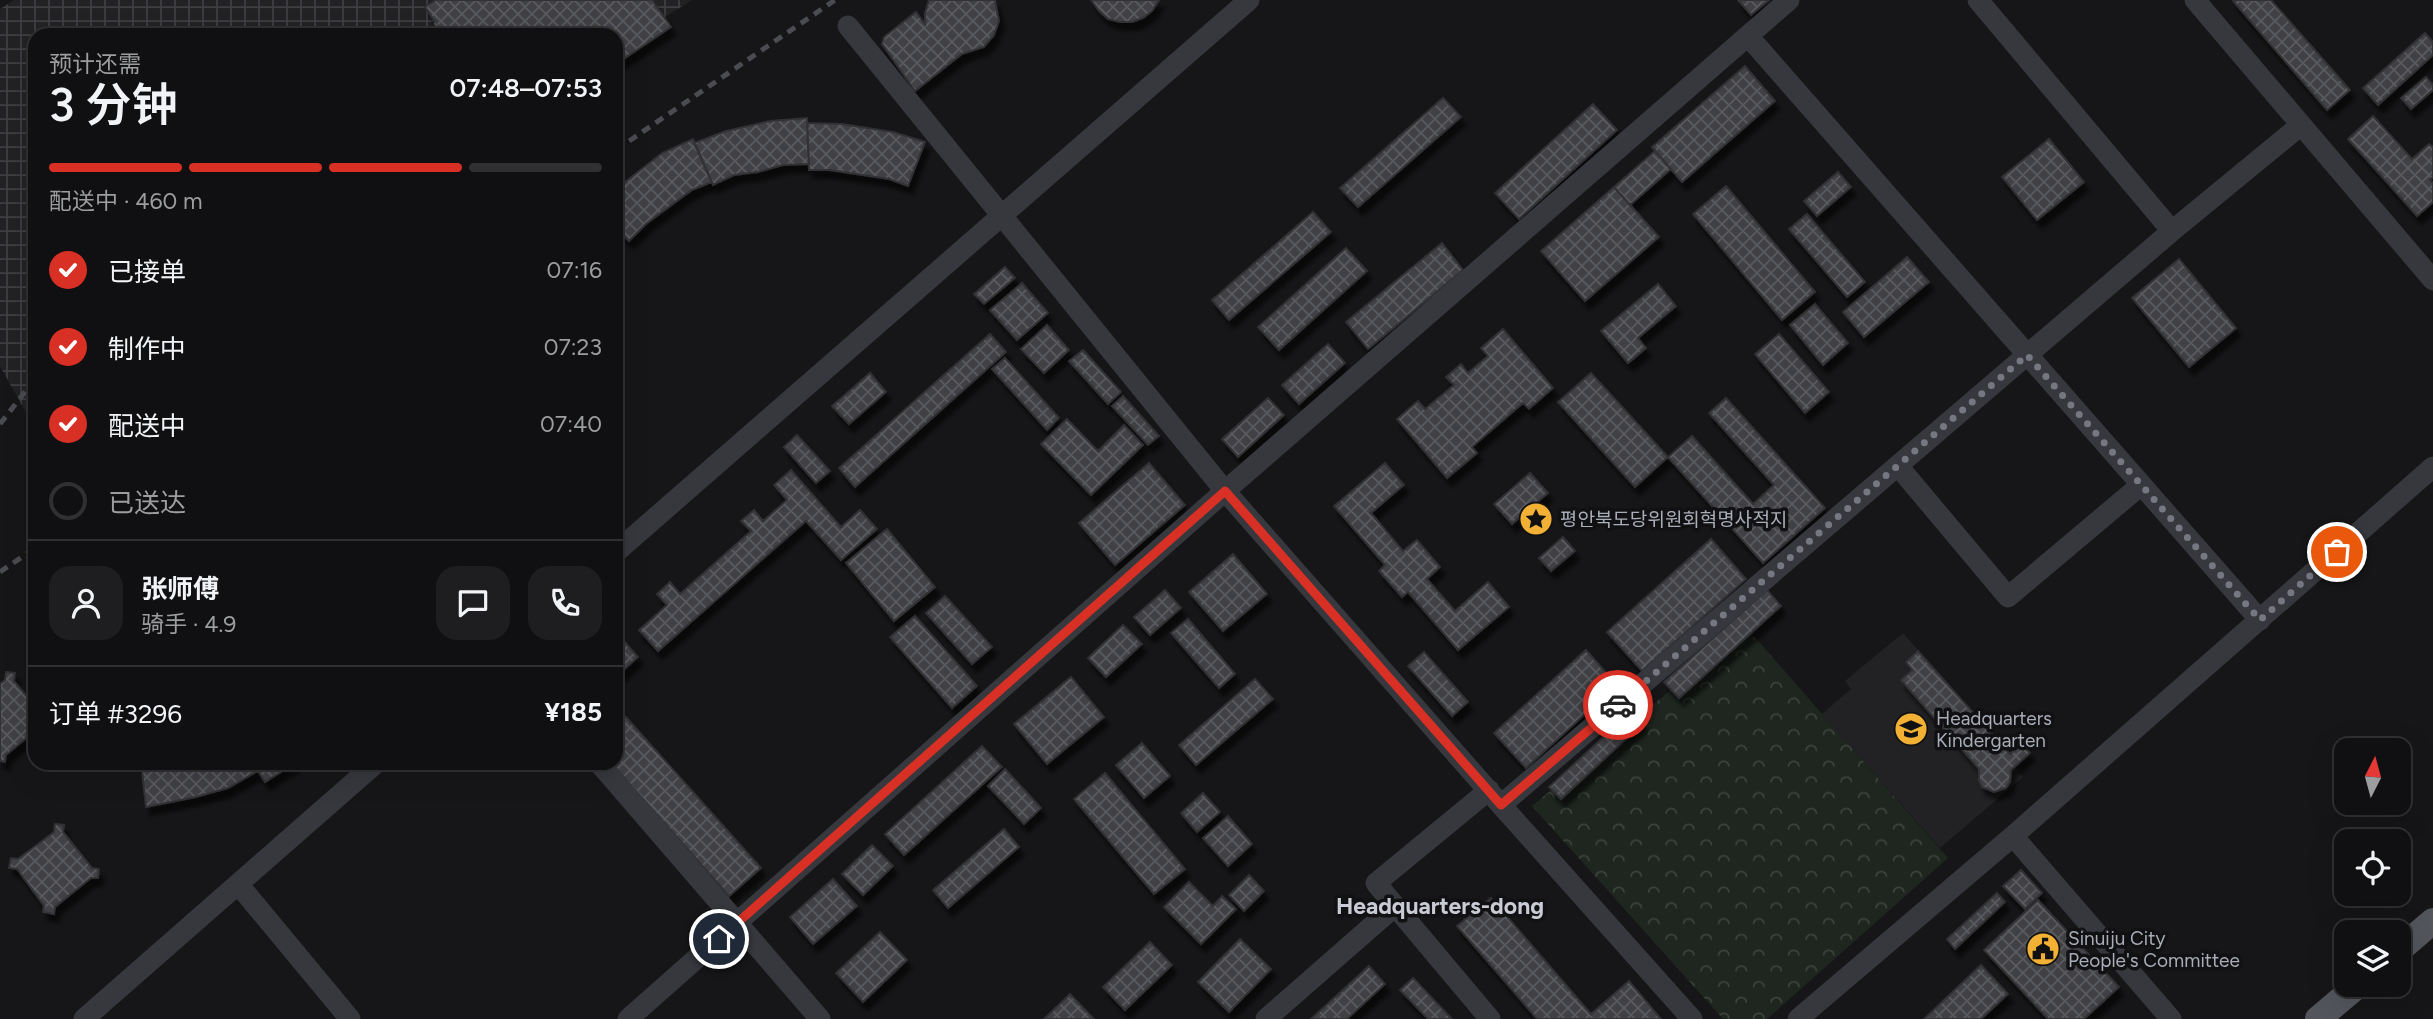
<!DOCTYPE html>
<html lang="zh">
<head>
<meta charset="utf-8">
<style>
  :root { --surface:#101012; --page:#1e1e20; --text:#f1f3f6; --muted:#9c9d9f; --line:#303032; --accent:#d93025 }
  body { margin:0; font-family:Figtree,"Noto Sans SC","Noto Sans KR",sans-serif; background:var(--page); color:var(--text); height:100vh; display:flex; flex-direction:column; font-size:26px; white-space:nowrap }
  * { box-sizing:border-box; margin:0 }
  p { font-size:23px; color:var(--muted) }
  .icon { flex:none; width:38px; height:38px; fill:none; stroke:currentColor; stroke-width:2; stroke-linecap:round; stroke-linejoin:round }
  .map { position:relative; flex:1; overflow:hidden }
  .details { position:absolute; left:28px; top:28px; width:595px; height:742px; display:flex; flex-direction:column; background:var(--surface); border-radius:21px; box-shadow:0 7px 28px #0002,0 0 0 2px var(--line) }
  .details>* { flex:none }
  .needle { width:46px; rotate:6deg }
  .buttons { position:absolute; left:2334px; top:738px; display:grid; gap:14px }
  .buttons a { display:grid; place-items:center; width:77px; height:77px; border-radius:14px; background:var(--surface); box-shadow:0 7px 28px #0002,0 0 0 2px var(--line); font-size:35px }
  .pin { position:absolute; display:grid; place-items:center; width:60px; height:60px; color:#fff; margin:-30px; border:4px solid #fff; border-radius:50%; box-shadow:0 2px 7px #0007 }
  .courier { position:absolute; display:grid; place-items:center; width:70px; height:70px; margin:-35px; border:5px solid #d93025; border-radius:50%; background:#fff; color:#222; box-shadow:0 2px 9px #0007 }
  .head em { font-style:normal; font-weight:600 }
  .head div { display:flex; flex-direction:column-reverse }
  .head { display:flex; align-items:center; justify-content:space-between; height:119px; padding:0 21px }
  h1 { font-size:46px; font-weight:600; line-height:52px }
  .bar { display:grid; grid-template-columns:repeat(4,1fr); gap:10px 7px; align-content:center; height:84px; padding:0 21px }
  .bar i { height:9px; border-radius:5px; background:var(--line) }
  .bar .selected { background:var(--accent) }
  .bar p { grid-column:span 4 }
  .line { display:flex; align-items:center; gap:18px; padding:0 21px; border-top:2px solid var(--line) }
  .line div { flex:1 }
  .round { display:grid; place-items:center; flex:none; width:74px; height:74px; border-radius:21px; background:var(--page) }
  ol { padding:0 21px; list-style:none }
  li { display:flex; align-items:center; gap:21px; height:77px }
  li p { margin-inline-start:auto }
  li .icon { padding:7px; border-radius:50%; background:var(--accent); color:#fff; stroke-width:4 }
  li:last-child { color:var(--muted) }
  li i { width:38px; height:38px; border:4px solid var(--line); border-radius:50% }
  .map>svg:first-child { display:block }
  .built { fill:#222225 }
  .industrial { fill:url(#industrial-grid) }
  .park { fill:url(#park-crowns) }
  .building { fill:url(#building-cross-hatch); stroke:#303034; stroke-width:2; filter:url(#shadow) }
  .lines { fill:none; stroke-linecap:round; stroke-linejoin:round }
  .minor { stroke:#37383d; stroke-width:21 }
  .major { stroke:#53555c; stroke-width:26 }
  .rail { stroke:#4a4c52; stroke-width:5; stroke-dasharray:9 7; stroke-linecap:butt }
  .done { stroke:#757880; stroke-width:7; stroke-dasharray:0 12.6 }
  .route { stroke:#d93025; stroke-width:9 }
  .labels { text-anchor:middle; stroke-width:7; stroke-linejoin:round; paint-order:stroke }
  .poi-label { font-size:19px; fill:#a8adb8; stroke:#111113; text-anchor:start }
  .quarter-label { font-size:23px; font-weight:bold; fill:#c9ccd4; stroke:#111113 }
</style>
</head>
<body>
<div class="map">
<svg width="2433" height="1019" viewBox="0 0 2433 1019">
  <defs>
    <pattern id="industrial-grid" width="8" height="8" patternUnits="userSpaceOnUse" patternTransform="scale(1.75)"><rect width="8" height="8" fill="#222225"/><path d="M0 4h8M4 0v8" fill="none" stroke="#3f3f43"/></pattern>
    <pattern id="park-crowns" width="20" height="18" patternUnits="userSpaceOnUse" patternTransform="scale(1.75)"><rect width="20" height="18" fill="#1e261f"/><path d="M2 6a3 3 0 1 1 6 0M12 15a3 3 0 1 1 6 0" fill="none" stroke="#3c433d"/></pattern>
    <pattern id="building-cross-hatch" width="8" height="8" patternUnits="userSpaceOnUse" patternTransform="scale(1.75)"><rect width="8" height="8" fill="#404145"/><path d="M0 0l8 8M0 8l8-8" fill="none" stroke="#595a5e"/></pattern>
    <filter id="shadow"><feDropShadow dx="4.5" dy="8" stdDeviation="2" flood-color="#0009"/></filter>
  </defs>
  <rect width="100%" height="100%" fill="#161618"/>
  <path class="built" d="M1903 633 2009 754 2022 744 2030 753 2015 767 2023 777 1940 848 1822 714 1851 689 1845 681Z"/>
  <path class="industrial" d="M14 0H692L616 48V35H35V415L29 418 0 366V9Z"/>
  <path class="park" d="M1746 627 1948 858 1767 1019H1723L1532 806Z"/>
  <path class="building" d="M436 0H652L671 27 616 64V35H444L425 7Z
    M929 0H995L999 21 994 35 984 47 962 54 915 91 882 44 884 37 916 12 925 24V13Z
    M1091 0H1159L1152 11 1143 18 1132 22H1120L1108 19 1099 11Z
    M1738 0H1769L1751 15Z
    M2235 0H2271L2350 90 2327 110 2233 1Z
    M2425 33 2433 42V55L2378 105 2363 88Z
    M1745 66 1775 101 1682 182 1652 147Z
    M2426 77 2433 85V90L2411 109 2401 98Z
    M1443 98 1461 117 1358 207 1340 188Z
    M1593 104 1617 130 1519 219 1495 193Z
    M2373 116 2412 159 2429 144 2433 147V177L2430 180 2433 183V202L2417 216 2348 139Z
    M807 118 809 164 783 165 758 172 734 175 713 185 694 143 726 131 770 121Z
    M807 123 842 124 893 132 925 142 908 186 889 179 829 170H809Z
    M693 139 712 182 692 190 646 224 629 241 616 229V189L662 153Z
    M2049 139 2084 182 2037 220 2002 177Z
    M1655 151 1671 169 1630 205 1614 187Z
    M1838 172 1851 187 1817 216 1804 201Z
    M1726 186 1815 292 1782 320 1693 214Z
    M1614 187 1659 237 1585 301 1541 251Z
    M1313 212 1331 232 1229 320 1212 300Z
    M1807 214 1865 282 1847 297 1789 229Z
    M1442 243 1463 270 1368 349 1346 322Z
    M1346 248 1367 271 1279 350 1258 327Z
    M1907 257 1929 282 1864 337 1843 312Z
    M2179 259 2236 328 2189 367 2132 298Z
    M1005 267 1015 278 984 304 974 294Z
    M1022 283 1048 313 1017 340 990 310Z
    M1658 284 1676 306 1638 338 1646 348 1628 363 1601 331Z
    M1815 304 1848 343 1823 365 1790 325Z
    M1047 325 1069 350 1044 373 1021 349Z
    M1503 329 1553 388 1529 409 1523 403 1472 447 1477 453 1447 478 1397 419 1418 401 1425 409 1454 385 1446 377 1461 364 1468 373 1488 356 1481 348Z
    M990 334 1006 352 855 487 839 468Z
    M1779 334 1829 392 1805 413 1755 354Z
    M1328 344 1345 363 1299 404 1282 385Z
    M1083 350 1121 392 1108 404 1069 361Z
    M1005 358 1059 418 1047 430 992 369Z
    M870 373 886 392 849 424 832 406Z
    M1591 373 1668 457 1635 487 1558 402Z
    M1123 396 1159 436 1148 445 1112 406Z
    M1268 398 1284 415 1238 457 1222 439Z
    M1726 398 1825 508 1763 563 1668 457 1692 436 1753 504 1774 485 1709 413Z
    M1067 419 1098 451 1124 425 1143 445 1091 495 1041 444Z
    M797 435 830 471 816 483 784 447Z
    M1149 463 1185 505 1115 565 1079 523Z
    M1385 463 1404 485 1371 513 1403 551 1417 540 1440 567 1427 579 1455 611 1488 582 1509 607 1458 650 1408 592 1402 597 1379 571 1385 565 1334 506Z
    M791 470 841 527 860 510 877 529 841 560 806 521 658 651 639 630 667 605 657 594 670 582 680 594 751 531 741 521 754 510 763 521 787 500 774 485Z
    M1530 473 1548 493 1512 524 1494 504Z
    M887 529 935 587 894 621 846 563Z
    M1563 537 1575 551 1551 571 1539 558Z
    M1711 539 1746 579 1642 671 1607 632Z
    M1233 554 1267 594 1223 631 1189 592Z
    M1165 590 1181 608 1150 635 1134 617Z
    M1767 590 1781 606 1679 698 1664 682Z
    M945 596 992 647 972 664 926 613Z
    M915 616 977 686 952 708 890 637Z
    M1188 619 1235 674 1219 688 1171 633Z
    M1123 625 1142 644 1106 677 1088 658Z
    M616 632 638 657 616 677Z
    M1586 650 1617 685 1526 768 1494 733Z
    M1918 651 2010 754 2022 744 2030 753 2011 770 2010 782 2006 788 1994 792 1982 787 1979 781V769L1901 680 1912 670 1906 662Z
    M1424 652 1468 702 1452 716 1408 666Z
    M6 672 15 673 14 681 35 706V731L6 755 5 762 0 761V684L5 680Z
    M1071 677 1104 717 1047 764 1014 724Z
    M1255 679 1273 699 1196 765 1179 745Z
    M1632 711 1643 723 1561 799 1549 787Z
    M626 717 761 868 729 896 611 763H616V726Z
    M1142 743 1170 776 1144 798 1116 765Z
    M982 746 1002 767 904 855 885 834Z
    M141 763H295L265 782 258 771 228 788 196 797 146 807Z
    M1005 769 1041 808 1024 824 988 786Z
    M1105 773 1185 869 1154 894 1074 799Z
    M1203 793 1220 812 1197 832 1181 813Z
    M1228 816 1252 844 1228 866 1203 838Z
    M55 824 64 825 63 832 92 868 99 869 98 878H91L55 907 54 914 43 912 44 906 17 869 9 868 11 858 18 859 54 832Z
    M1004 829 1019 847 948 908 933 890Z
    M872 845 893 866 863 895 842 874Z
    M2021 870 2042 893 2025 909 2003 886Z
    M1249 875 1264 891 1244 911 1229 895Z
    M833 879 857 906 813 944 790 917Z
    M1189 882 1213 906 1222 896 1236 909 1201 944 1164 907Z
    M1997 893 2005 902 1955 949 1947 939Z
    M1491 898 1591 1014 1629 981 1661 1019H1537L1457 926Z
    M2038 900 2119 987 2084 1019H2048L1984 950Z
    M880 932 907 960 863 1002 836 973Z
    M1240 939 1271 969 1229 1012 1198 982Z
    M1150 942 1172 965 1125 1010 1103 987Z
    M1981 965 2008 994 1981 1019H1924Z
    M1369 966 1385 984 1347 1019H1311Z
    M1413 978 1452 1019H1428L1400 990Z
    M1070 994 1094 1019H1044Z"/>
  <g class="lines">
    <path class="minor" d="M2195 0 2433 280
      M848 26 1225 491 1501 805
      M1748 36 2260 620
      M2172 231 2301 125
      M1898 466 2008 597 2141 485
      M616 552 1249 0
      M599 763 820 1019
      M2013 836 2171 1019
      M238 884 350 1019
      M1395 906 1490 1019
      M84 1019 376 763
      M628 1019 1225 491 1789 0
      M1266 1019 1395 906 1376 883 1489 790
      M1692 1019 1501 805 2172 231 1978 0
      M1798 1019 2013 836 2433 467"/>
    <path class="major" d="M2399 950 2433 921
      M2318 1019 2358 985"/>
    <path class="rail" d="M422 35 437 24
      M616 150 835 0
      M0 424 35 379
      M0 572 35 548"/>
  </g>
  <g class="lines">
    <path class="done" d="M1618 705 2027 355 2260 620 2337 552"/>
    <path class="route" d="M719 939 1225 491 1501 805 1618 705"/>
  </g>
  <defs>
    <symbol id="sight-disc" viewBox="-11 -11 22 22"><circle r="9.5" fill="#f2b134" stroke="#111113"/><path d="M0-6L1.8-2.2L6-1.7L2.9 1.2L3.7 5.4L0 3.3L-3.7 5.4L-2.9 1.2L-6-1.7L-1.8-2.2Z" fill="#111"/></symbol>
    <symbol id="school-disc" viewBox="-11 -11 22 22"><circle r="9.5" fill="#f2b134" stroke="#111113"/><path d="M0-5L7-2L0 1L-7-2ZM-4 1L0 2.5L4 1V4Q0 6-4 4Z" fill="#111"/></symbol>
    <symbol id="civic-disc" viewBox="-11 -11 22 22"><circle r="9.5" fill="#f2b134" stroke="#111113"/><path d="M-.6-6.5H3V-4.5H.6V-3L4-1V1h2V6H-6V1h2V-1L-.6-3ZM-1.2 2.5V6h2.4V2.5Z" fill="#111"/></symbol>
  </defs>
  <g fill-rule="evenodd">
    <use href="#sight-disc" x="1517" y="500" width="38" height="38"/>
    <use href="#school-disc" x="1892" y="710" width="38" height="38"/>
    <use href="#civic-disc" x="2024" y="930" width="38" height="38"/>
  </g>
  <g class="labels">
    <g class="poi-label">
      <text x="1560" y="526">평안북도당위원회혁명사적지</text>
      <text x="1936" y="725">Headquarters<tspan x="1936" dy="22">Kindergarten</tspan></text>
      <text x="2068" y="945">Sinuiju City<tspan x="2068" dy="22">People's Committee</tspan></text>
    </g>
    <g class="quarter-label">
      <text x="1440" y="914">Headquarters-dong</text>
    </g>
  </g>
</svg>
<div class="buttons">
<a><svg class="needle" viewBox="-14 -14 28 28"><path d="M0-13l5 13h-10z" fill="#e53935"/><path d="M0 13l5-13h-10z" fill="#9c9d9f"/></svg></a>
<a><svg class="icon" aria-label="locate" viewBox="0 0 24 24"><circle cx="12" cy="12" r="6"/><path d="M12 2v4M12 18v4M2 12h4M18 12h4"/></svg></a>
<a><svg class="icon" aria-label="layers" viewBox="0 0 24 24"><path d="M12 4l9 5-9 5-9-5zM3 14l9 5 9-5"/></svg></a>
</div>
<div class="pin" style="left:2337px;top:552px;background:#ea580c"><svg class="icon" aria-label="bag" viewBox="0 0 24 24"><path d="M5 8h14l-1 12H6zM9 8a3 3 0 0 1 6 0"/></svg></div>
<div class="pin" style="left:719px;top:939px;background:#1f2937"><svg class="icon" aria-label="home" viewBox="0 0 24 24"><path d="M3 11l9-7 9 7M6 9v11h12V9"/></svg></div>
<div class="courier" style="left:1618px;top:705px"><svg class="icon" aria-label="car" viewBox="0 0 24 24"><path d="M5 17H2v-5l4-1 3-4h7l3 4 3 1v5h-3M9 17h6M6 11h13"/><circle cx="7" cy="17" r="2"/><circle cx="17" cy="17" r="2"/></svg></div>
<section class="details">
<div class="head"><div><h1>3 分钟</h1><p>预计还需</p></div><em>07:48–07:53</em></div>
<div class="bar"><i class="selected"></i><i class="selected"></i><i class="selected"></i><i></i><p>配送中 · 460 m</p></div>
<ol>
<li><svg class="icon" aria-label="check" viewBox="0 0 24 24"><path d="M5 12l5 5 9-10"/></svg>已接单<p>07:16</p></li>
<li><svg class="icon" aria-label="check" viewBox="0 0 24 24"><path d="M5 12l5 5 9-10"/></svg>制作中<p>07:23</p></li>
<li><svg class="icon" aria-label="check" viewBox="0 0 24 24"><path d="M5 12l5 5 9-10"/></svg>配送中<p>07:40</p></li>
<li><i></i>已送达</li>
</ol>
<div class="line" style="height:126px"><a class="round"><svg class="icon" aria-label="person" viewBox="0 0 24 24"><circle cx="12" cy="8" r="4"/><path d="M4 21q1-7 8-7t8 7"/></svg></a><div><b>张师傅</b><p>骑手 · 4.9</p></div><a class="round"><svg class="icon" aria-label="chat" viewBox="0 0 24 24"><path d="M4 5h16v11H9l-5 4z"/></svg></a><a class="round"><svg class="icon" aria-label="phone" viewBox="0 0 24 24"><path d="M5 4h4l2 5-3 2q2 4 5 5l2-3 5 2v4C11 20 4 13 5 4z"/></svg></a></div>
<div class="line" style="height:91px"><div>订单 #3296</div><b>¥185</b></div>
</section>
</div>
</body>
</html>
